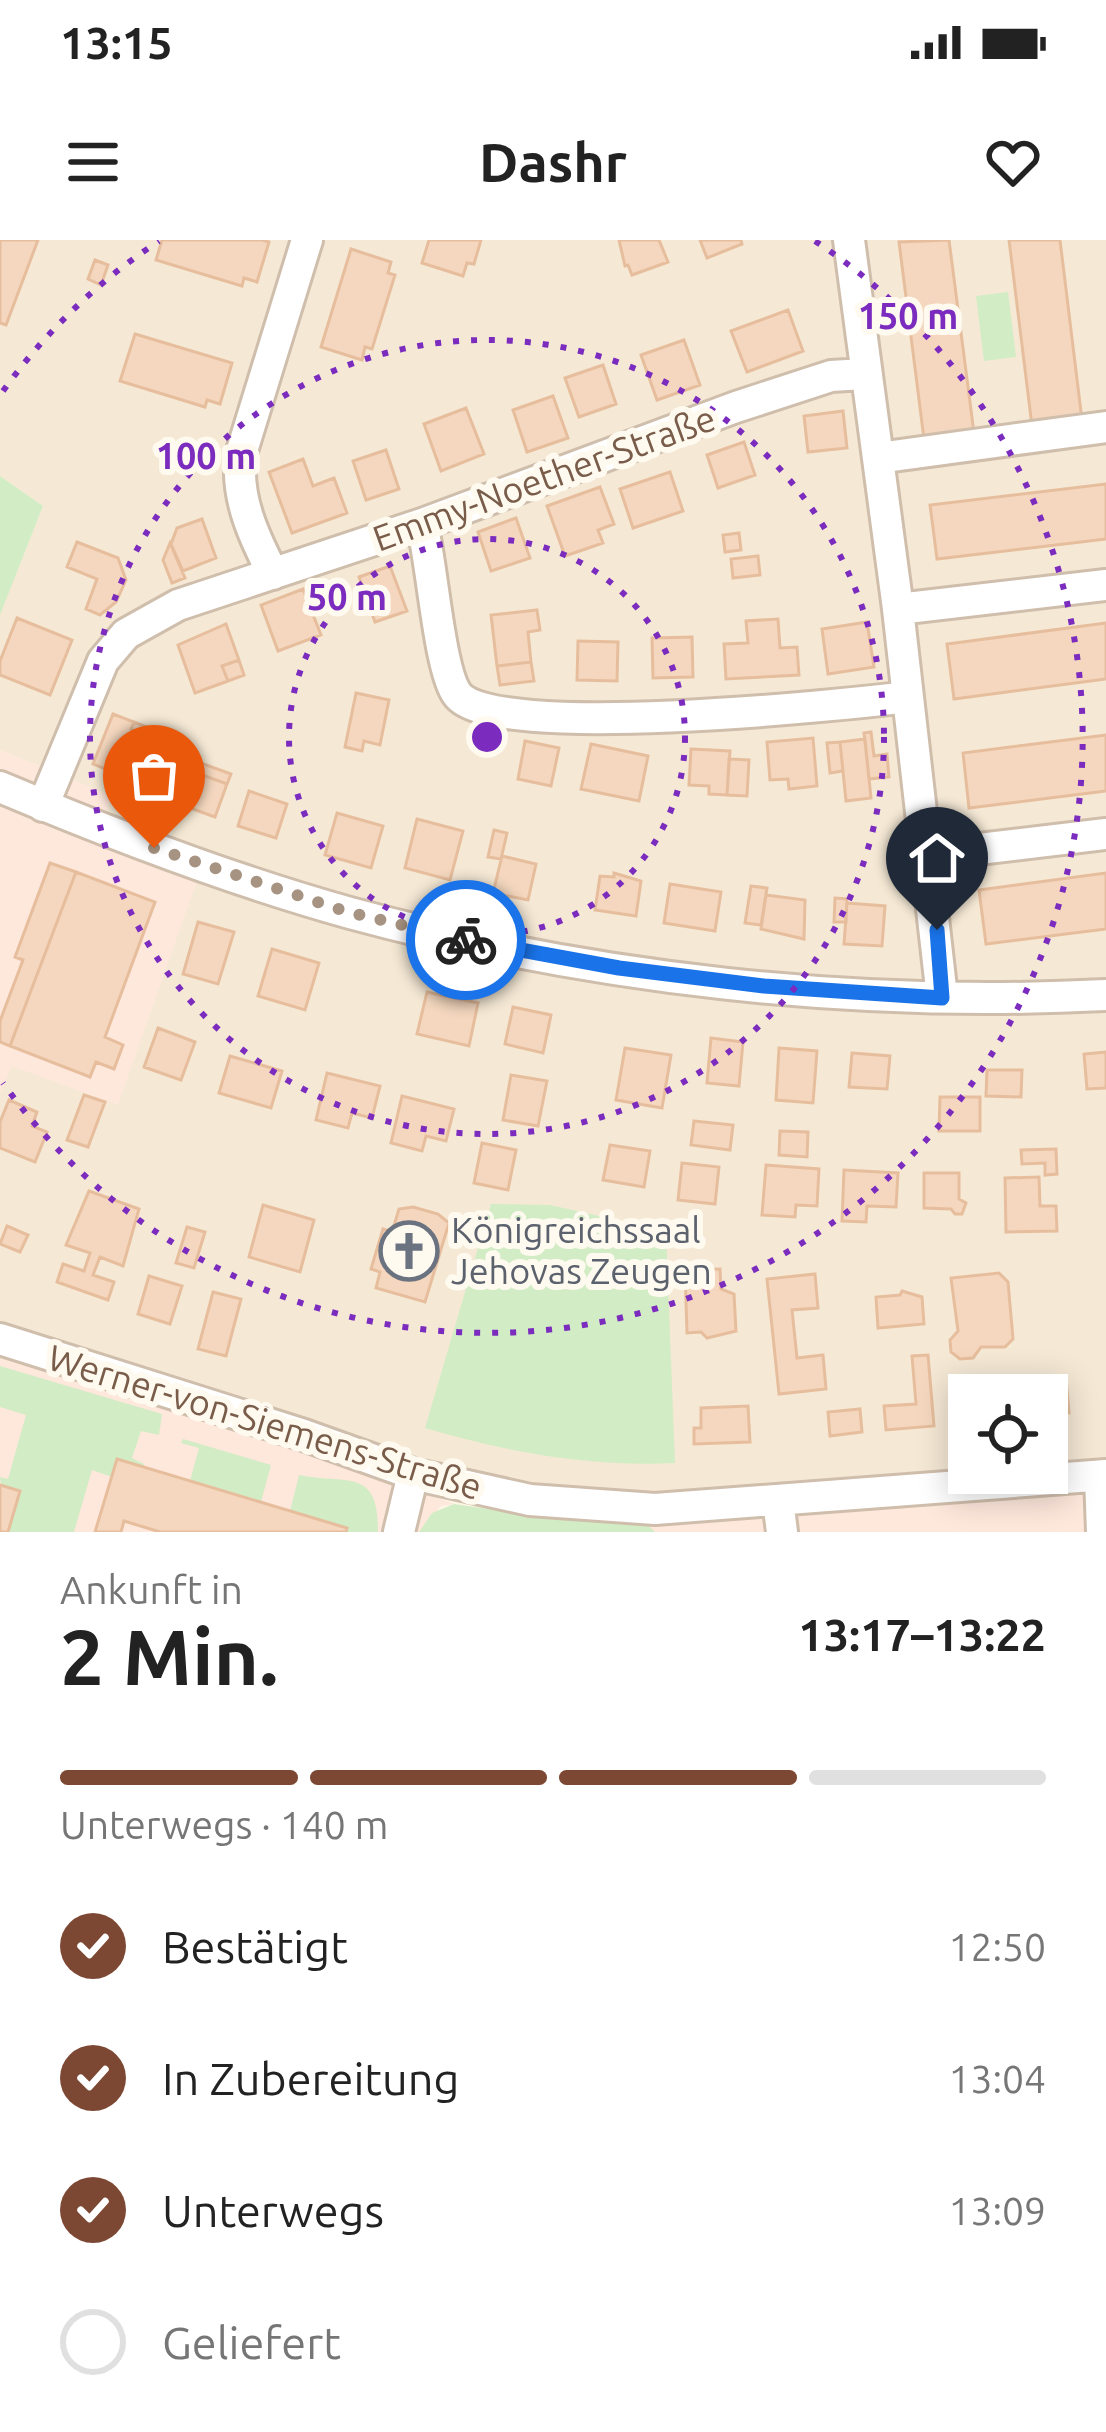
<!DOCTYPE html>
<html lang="de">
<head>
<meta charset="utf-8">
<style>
  :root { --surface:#fff; --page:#f6f6f6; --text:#222; --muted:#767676; --line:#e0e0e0; --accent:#7d4833 }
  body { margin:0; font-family:Ubuntu,sans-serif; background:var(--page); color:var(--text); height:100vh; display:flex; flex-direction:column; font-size:45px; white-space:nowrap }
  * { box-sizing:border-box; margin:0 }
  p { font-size:39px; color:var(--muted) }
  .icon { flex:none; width:66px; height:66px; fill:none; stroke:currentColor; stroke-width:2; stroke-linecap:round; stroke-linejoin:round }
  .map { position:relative; height:1292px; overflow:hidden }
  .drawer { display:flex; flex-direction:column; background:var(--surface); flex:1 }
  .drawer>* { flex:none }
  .controls { position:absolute; left:948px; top:1134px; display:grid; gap:24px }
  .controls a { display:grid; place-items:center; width:120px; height:120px; border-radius:0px; background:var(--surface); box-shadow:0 6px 30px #0003; font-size:60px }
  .pin { position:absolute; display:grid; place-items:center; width:102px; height:102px; color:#fff; margin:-123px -51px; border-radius:50% 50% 50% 0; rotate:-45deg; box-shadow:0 0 12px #0007 }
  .pin .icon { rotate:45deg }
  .courier { position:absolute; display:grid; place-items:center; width:120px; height:120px; margin:-60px; border:9px solid #1a73e8; border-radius:50%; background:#fff; color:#222; box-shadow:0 3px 15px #0007 }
  .summary em { font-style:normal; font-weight:600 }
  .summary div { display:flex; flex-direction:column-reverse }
  .summary { display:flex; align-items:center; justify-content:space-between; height:204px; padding:0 60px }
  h1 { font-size:78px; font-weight:600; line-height:90px }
  .bar { display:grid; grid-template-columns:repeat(4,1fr); gap:18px 12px; align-content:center; height:144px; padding:0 60px }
  .bar i { height:15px; border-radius:9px; background:var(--line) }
  .bar .active { background:var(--accent) }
  .bar p { grid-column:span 4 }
  ol { padding:0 60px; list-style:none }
  li { display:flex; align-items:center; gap:36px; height:132px }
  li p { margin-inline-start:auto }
  li .icon { padding:12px; border-radius:50%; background:var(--accent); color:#fff; stroke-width:4 }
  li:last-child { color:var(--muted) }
  li i { width:66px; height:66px; border:6px solid var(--line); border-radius:50% }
  .status { display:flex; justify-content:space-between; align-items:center; height:84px; padding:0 60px; background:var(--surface); direction:ltr }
  .status svg { height:33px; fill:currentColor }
  header { display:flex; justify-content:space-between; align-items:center; height:156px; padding:0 60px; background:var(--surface); font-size:54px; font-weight:600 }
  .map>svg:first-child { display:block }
  .residential { fill:#f5e9d5 }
  .commercial { fill:#fee7db }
  .green { fill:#d2ecc5 }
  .building { fill:#f4d7be; stroke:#e7be9d; stroke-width:3 }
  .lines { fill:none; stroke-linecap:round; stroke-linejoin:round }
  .minor-casing { stroke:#d0beac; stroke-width:36 }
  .minor { stroke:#fff; stroke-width:30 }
  .done { stroke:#a79381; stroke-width:12; stroke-dasharray:0 21.6 }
  .route { stroke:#1a73e8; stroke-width:15 }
  .ring { fill:none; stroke:#7b2cbf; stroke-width:6; stroke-dasharray:6 12 }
  .labels { text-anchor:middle; stroke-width:12; stroke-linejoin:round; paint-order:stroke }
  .street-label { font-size:36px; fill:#795d4a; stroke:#fffaef }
  .worship-label { font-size:36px; fill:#5b616d; stroke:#fffaef; text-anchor:start }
  .centre { fill:#7b2cbf; stroke:#fffaef; stroke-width:6 }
  .ring-label { font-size:36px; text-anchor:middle; font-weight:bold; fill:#7b2cbf; stroke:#fffaef; stroke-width:12; stroke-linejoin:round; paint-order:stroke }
</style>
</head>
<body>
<div class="status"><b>13:15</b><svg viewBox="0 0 49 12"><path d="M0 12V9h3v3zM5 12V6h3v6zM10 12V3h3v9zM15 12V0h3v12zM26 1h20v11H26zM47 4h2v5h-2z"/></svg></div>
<header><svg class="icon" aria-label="menu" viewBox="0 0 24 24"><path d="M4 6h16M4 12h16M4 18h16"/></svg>Dashr<svg class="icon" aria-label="heart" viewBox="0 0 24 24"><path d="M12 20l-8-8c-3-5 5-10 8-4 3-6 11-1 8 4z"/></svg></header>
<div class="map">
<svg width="1106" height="1292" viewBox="0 0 1106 1292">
  <rect width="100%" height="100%" fill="#fdf6e7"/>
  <path class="residential" d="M0 0H1106V1222L1047 1226V1155H969V1232L658 1256 530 1245 412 1219 0 1085V853L11 825 118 864 96 600 111 556 0 510V374L43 266 0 236Z"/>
  <path class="commercial" d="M0 510 112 556 96 599 198 638 118 865 12 826 0 853Z
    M0 1116 344 1223 454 1264 441 1266 419 1292H0Z
    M1106 1244V1292H645V1282Z"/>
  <path class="green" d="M1008 52 1016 117 984 121 976 56Z
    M0 236 43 266 0 375Z
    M491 964 550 965 666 991 675 1223C589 1227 506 1212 425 1188Z
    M0 1126 162 1174 159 1195 141 1191 132 1218 144 1224 143 1227 117 1220 112 1237 92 1230 74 1292H8L0 1237 8 1239 26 1175 0 1167Z
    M183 1199 271 1225 261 1262 190 1241 199 1208 181 1203Z
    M299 1235C346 1245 379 1226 378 1292H346V1288L290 1271Z
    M454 1264 559 1279 645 1282 655 1292H419L432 1273Z"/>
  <path class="building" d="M0 0H38L6 85 0 83Z
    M162 0H262L269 2 257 42 244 38 242 46 156 20Z
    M429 0H481L474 24 467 23 463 36 422 23Z
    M619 0H659L668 22 632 35 628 25 625 26Z
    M700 0H741L742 4 707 18Z
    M949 0 974 193 924 199 899 2Z
    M1009 0H1060L1082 180 1032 186Z
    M351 9 391 22 388 33 395 35 372 109 365 107 362 120 321 107Z
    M95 20 108 25 101 45 88 39Z
    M788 70 803 111 747 132 731 91Z
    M135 94 232 123 220 164 207 160 205 167 120 141Z
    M684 100 700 145 657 160 641 115Z
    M603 125 616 164 579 177 565 138Z
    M553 156 568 198 527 212 513 170Z
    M466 168 484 214 441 231 424 184Z
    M843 171 847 208 808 212 804 176Z
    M744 202 755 235 718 248 707 215Z
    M386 210 399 249 366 260 353 221Z
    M303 219 313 246 334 238 347 273 292 293 269 232Z
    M670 232 683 271 633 288 620 249Z
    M1106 244V299L937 319 930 265Z
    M600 247 614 284 598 290 603 303 565 316 547 266Z
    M516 278 530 318 491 331 478 292Z
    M202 279 216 318 183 331 171 304 177 288Z
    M739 293 741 310 725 312 723 295Z
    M77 302 118 318 126 340 116 362 100 375 86 369 97 339 67 327Z
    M170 303 185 338 172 343 163 320Z
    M758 316 760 335 733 338 731 319Z
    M390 326 407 371 375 382 359 337Z
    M303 349 321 395 278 411 261 365Z
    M537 370 540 390 528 392 531 422 497 426 491 375Z
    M17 378 72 400 50 455 0 435V421Z
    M778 379 780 408 797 407 799 435 726 439 724 404 748 403 746 381Z
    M867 382 874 427 828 434 822 389Z
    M1106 383V439L954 459 947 404Z
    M226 384 239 420 222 426 228 441 195 453 178 405Z
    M692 397 693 437 653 438 652 398Z
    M578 401 618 402 617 441 577 440Z
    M239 420 244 435 228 441 222 426Z
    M531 422 534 441 500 445 497 426Z
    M356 453 389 460 380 505 364 501 362 511 345 507Z
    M113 474 134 482 131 489 149 497 132 540 93 524Z
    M134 482 152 489 149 497 131 489Z
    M871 492 874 516 887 514 889 537 869 539 864 493Z
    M1106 495V551L969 568 963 513Z
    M149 497 167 504 159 525 141 518Z
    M813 498 817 546 789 549 788 539 770 540 767 502Z
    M865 499 871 558 846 561 840 502Z
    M525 501 559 508 551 546 518 539Z
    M840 502 843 531 830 533 827 503Z
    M591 504 648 516 639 561 581 549Z
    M691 509 730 511 727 555 709 554V546L689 545Z
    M729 519 749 520 747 556 727 555Z
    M198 522 231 534 227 544 194 532Z
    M194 532 227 544 215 577 182 565Z
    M249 551 287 564 276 598 238 586Z
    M337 573 383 586 371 628 325 615Z
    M417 579 463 591 450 640 405 628Z
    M494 590 507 593 501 619 488 617Z
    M502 616 536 624 528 660 493 653Z
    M50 623 76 632 10 806 0 802V781L23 720 15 717Z
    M76 632 155 662 105 797 123 805 114 829 96 822 90 837 10 806Z
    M614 633 641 641 636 676 595 670 600 636 614 637Z
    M1106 633V689L986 704 979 650Z
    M670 644 721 652 715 691 664 683Z
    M751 646 767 648 761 685 745 683Z
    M766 655 805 660 804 699 761 689Z
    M835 658 847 659 846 682H834Z
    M847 663 885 666 882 706 844 704Z
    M198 682 234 692 218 744 183 734Z
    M272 709 319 723 305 770 258 756Z
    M427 752 478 763 469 806 417 794Z
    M513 767 551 775 543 813 505 804Z
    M158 788 195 802 181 840 144 827Z
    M711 798 743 802 739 846 707 843Z
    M625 808 671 815 662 868 616 860Z
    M779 808 817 811 813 863 776 860Z
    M1106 812V848L1087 849 1084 814Z
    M852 813 890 816 887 849 849 847Z
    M230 816 282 831 271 868 219 853Z
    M987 830H1022L1021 857 986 856Z
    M327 833 380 846 372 878 352 873 348 888 316 880Z
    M511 835 547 841 538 886 503 880Z
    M84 855 105 862 88 907 67 900Z
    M402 856 454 869 446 901 426 896 422 911 391 903Z
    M940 857H980V891H939Z
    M9 860 37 872 32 886 47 892 35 922 0 908V882Z
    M694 881 733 885 730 910 691 905Z
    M780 891 808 892 807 917 779 915Z
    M482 903 516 910 508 950 474 943Z
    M610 905 650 911 644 947 603 940Z
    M1056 909 1057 934 1045 935V923L1022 924 1021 910Z
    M682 923 719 927 715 964 678 960Z
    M766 925 819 929 817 966 796 965 795 977 762 975Z
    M844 930 898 933 896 967 867 966 866 982 842 981Z
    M924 933H959V959L966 963 962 974H955L951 969 924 968Z
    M1039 937 1040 966H1056L1057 991 1006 992 1005 938Z
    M89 951 139 969 123 1026 100 1017 93 1035 114 1042 108 1060 57 1042 63 1024 84 1031 90 1013 66 1005Z
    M263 965 314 980 300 1032 249 1017Z
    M413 967 438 974 449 983 425 1062 376 1048 380 1032 371 1029 383 989 392 992 399 969Z
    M7 986 28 995 20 1012 0 1004Z
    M187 987 205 992 194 1028 176 1023Z
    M720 1029 721 1049 734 1054 736 1091 707 1098 701 1092 687 1093 685 1030Z
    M999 1033 1008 1042 1013 1099 1005 1107H981L973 1118 960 1119 951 1112 950 1100 958 1091 951 1038Z
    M815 1034 818 1068 792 1070 797 1118 823 1115 826 1149 779 1154 767 1039Z
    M149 1036 182 1046 170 1084 138 1074Z
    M902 1051 922 1057 924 1084 878 1088 876 1057 900 1055Z
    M213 1052 241 1059 226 1116 198 1109Z
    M928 1115 934 1186 886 1190 884 1166 916 1164 912 1116Z
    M1066 1137 1069 1173 1047 1175V1155H1015L1014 1142Z
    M748 1166 750 1202 694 1204V1188H701V1168Z
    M860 1169 862 1192 830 1196 828 1172Z
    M117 1219 347 1288 346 1292H160L124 1281 121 1292H95Z
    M0 1245 20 1251 8 1292H0Z"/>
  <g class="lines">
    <defs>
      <path id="minor" d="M849 0 898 369 942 757
        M878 218 1106 187
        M422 284C432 323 439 429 457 454 490 502 842 465 908 457
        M273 334C254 297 235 257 241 214L307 0
        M898 369 1106 345
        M0 547C114 595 231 640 350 673 593 739 855 768 1106 755
        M43 566 103 421 126 394 178 365 422 284 736 167 831 136 864 134
        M928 615 1106 594
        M0 1099 304 1195 413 1234 530 1260 655 1269 1106 1235
        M1100 1236 1102 1292
        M778 1260 782 1292
        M399 1292 413 1234"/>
    </defs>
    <use href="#minor" class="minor-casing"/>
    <use href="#minor" class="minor"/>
  </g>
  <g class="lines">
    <path class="done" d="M154 608 348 672 466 700"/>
    <path class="route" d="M466 700 619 728 764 746 942 758 937 690"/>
  </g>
  <g class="ring">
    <circle cx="487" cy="497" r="198"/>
    <circle cx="487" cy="497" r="397"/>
    <path d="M3 151A595 595 0 0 1 159 1M815 1A595 595 0 1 1 3 843"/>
  </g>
  <defs>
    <symbol id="church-ring" viewBox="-11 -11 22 22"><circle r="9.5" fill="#fffaef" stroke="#6b7280" stroke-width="1.5"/><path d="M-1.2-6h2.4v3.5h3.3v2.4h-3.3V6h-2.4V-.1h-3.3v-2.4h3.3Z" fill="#6b7280"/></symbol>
  </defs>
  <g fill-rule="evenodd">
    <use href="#church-ring" x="376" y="978" width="66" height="66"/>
  </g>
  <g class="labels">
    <g class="street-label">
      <text transform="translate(544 238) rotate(-20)" y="13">Emmy-Noether-Straße</text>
      <text transform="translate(265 1182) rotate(17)" y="13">Werner-von-Siemens-Straße</text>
    </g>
    <g class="worship-label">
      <text x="451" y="1003">Königreichssaal<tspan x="451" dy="41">Jehovas Zeugen</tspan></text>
    </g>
  </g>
  <circle cx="487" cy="497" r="18" class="centre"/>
  <g class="ring-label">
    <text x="908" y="89">150 m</text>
    <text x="206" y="229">100 m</text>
    <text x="347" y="370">50 m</text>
  </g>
</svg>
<div class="controls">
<a><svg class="icon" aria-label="locate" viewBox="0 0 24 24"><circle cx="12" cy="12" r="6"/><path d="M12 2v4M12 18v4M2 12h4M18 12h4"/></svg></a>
</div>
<div class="pin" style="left:154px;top:608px;background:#ea580c"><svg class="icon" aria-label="bag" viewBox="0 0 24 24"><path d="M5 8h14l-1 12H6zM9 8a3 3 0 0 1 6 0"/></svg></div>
<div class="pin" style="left:937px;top:690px;background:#1f2937"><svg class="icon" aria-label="home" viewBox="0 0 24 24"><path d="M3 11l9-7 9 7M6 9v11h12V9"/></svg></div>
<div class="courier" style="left:466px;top:700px"><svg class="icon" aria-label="bike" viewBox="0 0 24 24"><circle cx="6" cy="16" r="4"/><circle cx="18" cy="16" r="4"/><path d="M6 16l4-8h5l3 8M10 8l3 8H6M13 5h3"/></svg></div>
</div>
<section class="drawer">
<div class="summary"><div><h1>2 Min.</h1><p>Ankunft in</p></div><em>13:17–13:22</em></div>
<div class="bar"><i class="active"></i><i class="active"></i><i class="active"></i><i></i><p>Unterwegs · 140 m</p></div>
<ol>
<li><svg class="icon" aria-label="check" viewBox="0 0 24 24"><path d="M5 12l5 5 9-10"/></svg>Bestätigt<p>12:50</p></li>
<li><svg class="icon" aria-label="check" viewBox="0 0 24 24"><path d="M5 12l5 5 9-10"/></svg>In Zubereitung<p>13:04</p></li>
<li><svg class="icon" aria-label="check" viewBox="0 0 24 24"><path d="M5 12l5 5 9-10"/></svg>Unterwegs<p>13:09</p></li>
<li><i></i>Geliefert</li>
</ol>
</section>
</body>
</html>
